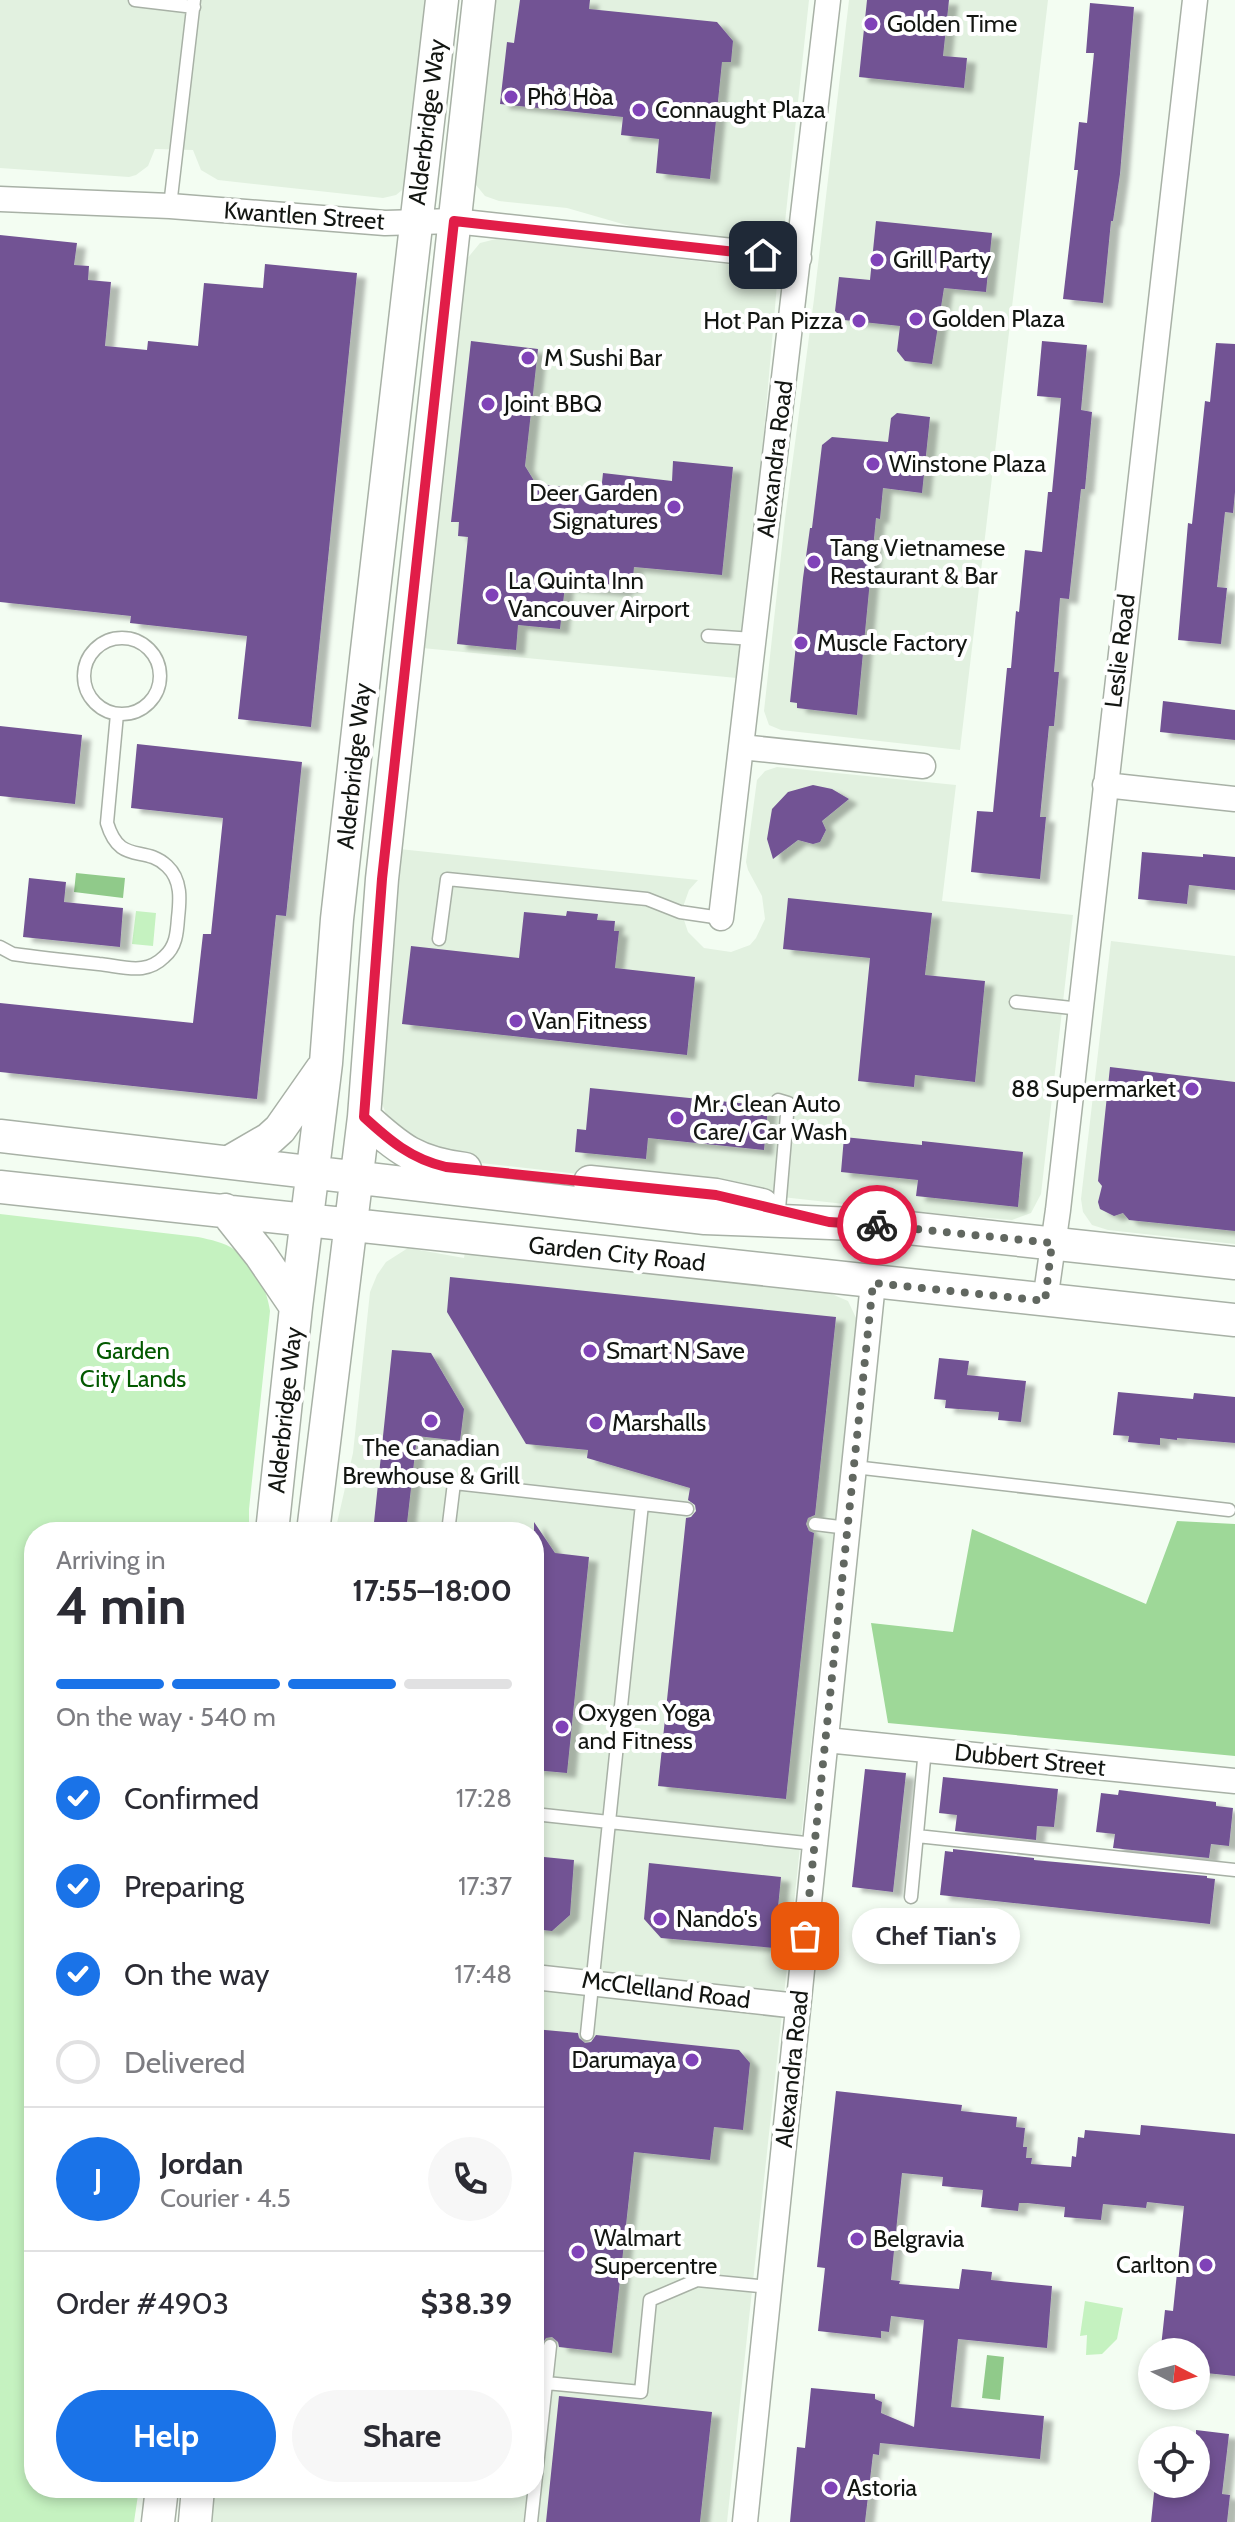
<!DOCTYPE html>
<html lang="en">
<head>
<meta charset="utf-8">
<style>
  :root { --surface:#fff; --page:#f7f7f7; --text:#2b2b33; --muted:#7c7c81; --line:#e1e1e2; --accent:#1a73e8 }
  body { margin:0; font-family:Cabin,sans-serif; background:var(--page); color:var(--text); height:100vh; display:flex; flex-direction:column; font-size:30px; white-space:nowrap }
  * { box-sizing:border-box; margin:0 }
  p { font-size:26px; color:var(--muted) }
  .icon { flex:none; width:44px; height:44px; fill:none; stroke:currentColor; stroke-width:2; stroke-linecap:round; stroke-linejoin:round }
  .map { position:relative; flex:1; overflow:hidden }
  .sheet { position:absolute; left:24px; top:1522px; width:520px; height:976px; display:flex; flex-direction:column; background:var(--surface); border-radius:32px; box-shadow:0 4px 12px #0003 }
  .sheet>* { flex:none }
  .needle { width:52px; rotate:96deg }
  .fabs { position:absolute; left:1138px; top:2338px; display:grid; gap:16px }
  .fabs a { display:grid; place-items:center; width:72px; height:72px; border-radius:50%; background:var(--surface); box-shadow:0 4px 12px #0003; font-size:40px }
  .pin { position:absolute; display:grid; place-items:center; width:68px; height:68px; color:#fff; margin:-34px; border-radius:16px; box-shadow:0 4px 12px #0006 }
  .courier { position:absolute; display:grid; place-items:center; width:80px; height:80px; margin:-40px; border:6px solid #e11d48; border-radius:50%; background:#fff; color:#222; box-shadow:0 2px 10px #0007 }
  .bubble { position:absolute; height:56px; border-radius:28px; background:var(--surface); box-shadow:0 4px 12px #0003; font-size:26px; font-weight:700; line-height:56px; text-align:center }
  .head em { font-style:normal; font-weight:700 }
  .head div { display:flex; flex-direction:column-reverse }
  .head { display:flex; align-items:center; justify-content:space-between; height:136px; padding:0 32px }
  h1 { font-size:52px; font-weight:700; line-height:60px }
  .bar { display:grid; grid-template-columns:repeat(4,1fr); gap:12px 8px; align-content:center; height:96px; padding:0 32px }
  .bar i { height:10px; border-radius:6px; background:var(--line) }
  .bar .on { background:var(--accent) }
  .bar p { grid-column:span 4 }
  .line { display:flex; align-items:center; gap:20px; padding:0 32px; border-top:2px solid var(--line) }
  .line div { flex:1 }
  .round { display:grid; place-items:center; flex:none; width:84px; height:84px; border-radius:42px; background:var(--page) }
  ol { padding:0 32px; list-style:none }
  li { display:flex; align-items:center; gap:24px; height:88px }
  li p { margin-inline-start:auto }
  li .icon { padding:8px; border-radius:50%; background:var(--accent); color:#fff; stroke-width:4 }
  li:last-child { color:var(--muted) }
  li i { width:44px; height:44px; border:4px solid var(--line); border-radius:50% }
  .action { display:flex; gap:16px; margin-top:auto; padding:16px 32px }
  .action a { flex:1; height:92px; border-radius:48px; background:var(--accent); color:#fff; font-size:32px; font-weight:700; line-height:92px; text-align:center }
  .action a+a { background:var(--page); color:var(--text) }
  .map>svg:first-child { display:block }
  .built { fill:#e2f1e0 }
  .green { fill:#c5f2c0 }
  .forest { fill:#9ed898 }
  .water { fill:#90ca8a }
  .building { fill:#725394; filter:url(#shadow) }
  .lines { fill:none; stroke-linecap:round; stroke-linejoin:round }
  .service-casing { stroke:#a8b1a6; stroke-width:15 }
  .minor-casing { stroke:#a8b1a6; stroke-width:27 }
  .secondary-casing { stroke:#a8b1a6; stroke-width:35 }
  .service { stroke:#fff; stroke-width:12 }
  .minor { stroke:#fff; stroke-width:24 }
  .secondary { stroke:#fff; stroke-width:32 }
  .done { stroke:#616760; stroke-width:8; stroke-dasharray:0 14.4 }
  .route { stroke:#e11d48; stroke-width:10 }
  .poi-dot { fill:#8042b8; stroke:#fff; stroke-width:3 }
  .labels { text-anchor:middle; stroke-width:8; stroke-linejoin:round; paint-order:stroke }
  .poi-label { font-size:24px; fill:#131612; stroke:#fff; text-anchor:start }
  .street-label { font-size:24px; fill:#131612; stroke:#fff }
  .park-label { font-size:24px; fill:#035900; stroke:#fff }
</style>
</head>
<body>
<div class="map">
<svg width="1235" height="2522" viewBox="0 0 1235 2522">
  <defs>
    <filter id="shadow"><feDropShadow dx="9" dy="5" stdDeviation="2" flood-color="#0004"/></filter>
  </defs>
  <rect width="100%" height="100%" fill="#f3fdf2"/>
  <path class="built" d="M0 0H432L407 186 396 195 383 198 218 180 201 170 193 150 155 149 148 166 136 175 129 177 0 168Z
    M495 0H809L785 222 780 231 774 238 755 242 633 227 567 208 499 201 485 196 476 185 475 177Z
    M849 0H1048L960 750 781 730 769 725 764 711 785 519 814 299Z
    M496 239 771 269 778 273 761 466 737 678 422 648 466 260 480 243Z
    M777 767 956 785 942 901 1073 915 1041 1194 1031 1213 1012 1220 907 1211 445 1159 388 1119 381 1101 379 1082 399 849 698 880 689 890 684 904 683 917 688 932 704 948 731 952 750 945 756 938 765 919 762 896 748 870 746 862 757 780 765 771Z
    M1111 941 1235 956V1244L1108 1230 1092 1225 1083 1212 1081 1199Z
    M408 1248 464 1258 465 1252 827 1286V1292L848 1301 857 1320 727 2522H209L212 2488H534V1532H335L353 1453 370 1292 377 1275 386 1262Z"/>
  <path class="green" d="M136 911 156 913 153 946 132 944Z
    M0 1214 198 1237C211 1240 224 1242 235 1250 254 1262 267 1289 270 1311L249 1509V1532H34V2488H139L134 2522H0Z
    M1085 2301 1123 2308 1117 2339 1102 2354 1086 2355 1087 2335 1080 2336Z"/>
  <path class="forest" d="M1177 1521 1235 1524V1756L888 1723 871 1623 953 1632 972 1529 1146 1604Z"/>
  <path class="water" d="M76 873 125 878 123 898 74 892Z
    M987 2355 1004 2357 1000 2400 982 2398Z"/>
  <path class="building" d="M520 0H590L589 9 717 22 733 41 731 62H722L710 179 656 173 659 139 621 135 623 117 500 104 507 42 514 43Z
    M867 0H949L943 56 967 58 964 88 859 77Z
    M1090 3 1134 7 1120 174 1113 221H1111L1103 303 1063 299 1078 170H1074L1079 122 1087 123 1094 53H1086Z
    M876 221 992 233 986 292 944 288 932 364 905 361 897 351 900 326 844 320 835 311 839 277 870 280Z
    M0 235 77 243 74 265 89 266 88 280 111 282 105 346 147 350 148 341 198 346 204 283 263 288 265 264 357 273 311 727 238 719 247 636 130 623 131 616 0 602Z
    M471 341 538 349 525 466 536 484 601 491 603 473 672 481 673 461 733 467 722 575 634 567 632 588H624L623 592 565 586 560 629 518 625 516 650 457 644 468 537 458 536 459 522H451Z
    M1042 341 1087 345 1081 410 1092 412 1085 489H1081L1069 599 1060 598 1054 672H1059L1054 726H1049L1040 817H1046L1040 879 971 872 977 811 993 812 1007 668H1011L1016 611 1019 612 1025 550 1042 552 1048 492H1052L1061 398 1037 396Z
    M1216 343 1235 344V492L1233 513 1225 512 1217 587 1227 588 1221 644 1178 640 1188 523 1192 524 1205 401 1210 402Z
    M897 413 930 417 922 493 883 488 880 519 876 518 857 715 797 708V703L790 702 803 578 810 528H812L822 445 832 437 888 442 891 418Z
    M1163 701 1235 710V740L1160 732Z
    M0 726 82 735 75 804 0 796Z
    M137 744 302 762 286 916 276 915 257 1099 0 1072V1003L193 1023 203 934H211L223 818 131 808Z
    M813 785 832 789 849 799 822 821 826 830 820 842 813 844 798 840 773 859 767 839 772 809 788 792Z
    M1142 852 1203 857V854L1235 857V890L1189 885 1187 904 1138 899Z
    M29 878 66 882 64 902 123 908 120 947 23 937Z
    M788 898 932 913 925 975 985 981 975 1082 915 1075 914 1087 858 1081 870 958 783 949Z
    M567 911 598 914 597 920 615 921 614 931H619L615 968 695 977 687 1055 402 1024 411 946 519 958 524 912 566 916Z
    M1110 1067 1235 1082V1231L1129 1220 1123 1213 1114 1216 1100 1209 1098 1202 1102 1186 1098 1181Z
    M590 1088 768 1106 764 1150 648 1138 646 1159 575 1152 577 1129 586 1130Z
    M844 1137 922 1145V1141L1023 1152 1018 1207 916 1196 918 1180 841 1172Z
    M450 1277 836 1317 815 1515 808 1518 806 1524 809 1531 814 1533 786 1799 658 1786 686 1518 691 1517 696 1511 695 1505 688 1500 690 1488 587 1458 588 1450 526 1444 447 1312Z
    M392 1350 431 1353 464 1409 460 1441 417 1436 406 1532H373Z
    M939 1358 969 1361 967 1375 1026 1381 1021 1422 998 1420 999 1412 945 1408 946 1400 934 1399Z
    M1118 1392 1193 1399 1194 1393 1235 1397V1443L1177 1438V1440L1160 1438V1445L1128 1442 1129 1436 1113 1435Z
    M534 1522 555 1553 589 1557 567 1773 534 1770Z
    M865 1769 906 1773 893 1892 852 1887Z
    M943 1777 1058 1789 1054 1827 1037 1826 1036 1840 955 1831 957 1815 939 1813Z
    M1119 1790 1216 1802V1806L1233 1808 1229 1846 1211 1844 1209 1858 1113 1848 1115 1834 1096 1832 1101 1793 1118 1795Z
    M953 1849 1034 1858V1860L1207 1876V1878L1215 1879 1210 1924 940 1895 945 1851 953 1852Z
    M534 1856 574 1860 570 1915 552 1931 534 1929Z
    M649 1863 781 1877 774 1948 661 1938 644 1919Z
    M534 2029 578 2033 579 2038 585 2043 591 2042 596 2035 739 2050 750 2063 743 2130 714 2127 710 2160 634 2152 612 2353 559 2347 558 2342 552 2337 546 2338 541 2346 534 2345Z
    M836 2091 962 2105 961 2111 1017 2117 1016 2127 1025 2128 1023 2147H1027L1026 2158H1032L1031 2164 1071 2167 1072 2156 1076 2157 1078 2137 1084 2138 1085 2130 1140 2135 1141 2125 1235 2134V2376L1196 2372V2352H1166V2347H1161L1165 2310 1173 2311 1184 2206 1147 2202 1146 2208 1103 2204 1101 2220 1064 2217 1065 2207 1027 2203H1019L1018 2211 981 2207 983 2190 942 2186 943 2177 902 2173 891 2280 900 2281 899 2284 959 2289 962 2269 992 2272 991 2280 1052 2286 1047 2348 958 2339 951 2407 1044 2416 1040 2459 880 2443 879 2455 873 2454 865 2522H790L797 2447 805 2448 811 2388 875 2394V2399L882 2402 881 2413 914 2427 924 2320 891 2316 889 2332 881 2331V2338L818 2331 825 2268 817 2267Z
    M559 2396 712 2412 700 2522H546Z
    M1196 2430 1229 2434 1222 2494 1230 2495 1227 2522H1151L1155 2484H1196Z"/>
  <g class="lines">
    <defs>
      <path id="service" d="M135 0 194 7
        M170 206 194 0
        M708 636 754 639
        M84 676a38 38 0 1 1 76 0a38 38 0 1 1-76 0Z
        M439 939 447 879 647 899 680 912 721 918
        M0 947 13 954C41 958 70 961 99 964 112 965 128 970 142 968 149 967 158 963 164 957 176 947 177 933 178 918 180 900 182 880 167 866 144 844 120 866 107 823L117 714
        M1016 1002 1081 1009
        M778 1100 788 1103 778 1221
        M854 1467 1229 1510
        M815 1524 848 1528
        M448 1532 454 1483 687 1509
        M534 1814 815 1844
        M917 1836 1235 1870
        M911 1897 925 1749
        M587 2034 642 1504
        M546 2383 641 2392 650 2300 697 2280 769 2287
        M531 2522 550 2346"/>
      <path id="minor" d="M0 199 170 206 385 223 454 221 799 258
        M741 747 923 766
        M1105 785 1235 799
        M721 918 828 0
        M1045 1301 1058 1210 1195 0
        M826 1740 1235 1781
        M534 1977 798 2006
        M745 2522 873 1283"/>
      <path id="secondary" d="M364 1117C399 1149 416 1163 465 1169
        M0 1136 705 1218 880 1225 1235 1263
        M231 1161 269 1139 280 1129 322 1069
        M590 1182 716 1195 762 1205
        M0 1187 1235 1320
        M225 1210 260 1254 296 1307
        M272 1532 296 1307 326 1063 337 919 366 659 442 0
        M313 1532 364 1117 382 879 479 0
        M158 2522 162 2488
        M195 2522 198 2488"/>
    </defs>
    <use href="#service" class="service-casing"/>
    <use href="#minor" class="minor-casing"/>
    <use href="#secondary" class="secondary-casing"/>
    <use href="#service" class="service"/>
    <use href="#minor" class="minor"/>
    <use href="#secondary" class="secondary"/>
  </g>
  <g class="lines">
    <path class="done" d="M805 1936 873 1283 1045 1301 1052 1243 877 1225"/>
    <path class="route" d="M763 255 454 221 382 879 364 1117C389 1140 411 1159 446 1167L716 1195 829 1222 877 1225"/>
  </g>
  <g class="poi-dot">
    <circle cx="871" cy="24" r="8"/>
    <circle cx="511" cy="97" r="8"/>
    <circle cx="639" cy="110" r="8"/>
    <circle cx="877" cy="260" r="8"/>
    <circle cx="916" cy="319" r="8"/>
    <circle cx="859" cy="321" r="8"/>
    <circle cx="528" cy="358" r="8"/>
    <circle cx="488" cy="404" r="8"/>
    <circle cx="873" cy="464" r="8"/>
    <circle cx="674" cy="507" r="8"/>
    <circle cx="814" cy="562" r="8"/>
    <circle cx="492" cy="595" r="8"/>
    <circle cx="801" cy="643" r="8"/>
    <circle cx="516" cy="1021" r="8"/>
    <circle cx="1192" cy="1089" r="8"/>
    <circle cx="677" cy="1118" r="8"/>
    <circle cx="590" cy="1351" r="8"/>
    <circle cx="431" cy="1421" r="8"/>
    <circle cx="596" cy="1423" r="8"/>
    <circle cx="562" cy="1727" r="8"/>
    <circle cx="660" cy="1919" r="8"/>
    <circle cx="692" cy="2060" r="8"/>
    <circle cx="857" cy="2239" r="8"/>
    <circle cx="578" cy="2252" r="8"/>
    <circle cx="1206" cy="2265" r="8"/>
    <circle cx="831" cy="2488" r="8"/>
  </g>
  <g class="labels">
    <g class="poi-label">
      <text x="887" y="32">Golden Time</text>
      <text x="527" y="105">Phở Hòa</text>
      <text x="655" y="118">Connaught Plaza</text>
      <text x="893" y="268">Grill Party</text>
      <text x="932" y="327">Golden Plaza</text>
      <text x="843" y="329" text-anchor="end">Hot Pan Pizza</text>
      <text x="544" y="366">M Sushi Bar</text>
      <text x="504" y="412">Joint BBQ</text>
      <text x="889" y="472">Winstone Plaza</text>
      <text x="658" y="501" text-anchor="end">Deer Garden<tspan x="658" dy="28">Signatures</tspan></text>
      <text x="830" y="556">Tang Vietnamese<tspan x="830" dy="28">Restaurant &amp; Bar</tspan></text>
      <text x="508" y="589">La Quinta Inn<tspan x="508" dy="28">Vancouver Airport</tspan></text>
      <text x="817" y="651">Muscle Factory</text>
      <text x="532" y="1029">Van Fitness</text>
      <text x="1176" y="1097" text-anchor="end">88 Supermarket</text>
      <text x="693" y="1112">Mr. Clean Auto<tspan x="693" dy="28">Care/ Car Wash</tspan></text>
      <text x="606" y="1359">Smart N Save</text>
      <text x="612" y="1431">Marshalls</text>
      <text x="431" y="1456" text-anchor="middle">The Canadian<tspan x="431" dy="28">Brewhouse &amp; Grill</tspan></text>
      <text x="578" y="1721">Oxygen Yoga<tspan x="578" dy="28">and Fitness</tspan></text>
      <text x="676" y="1927">Nando's</text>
      <text x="676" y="2068" text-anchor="end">Darumaya</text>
      <text x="594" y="2246">Walmart<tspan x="594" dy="28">Supercentre</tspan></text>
      <text x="873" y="2247">Belgravia</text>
      <text x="1190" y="2273" text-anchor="end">Carlton</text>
      <text x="847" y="2496">Astoria</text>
    </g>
    <g class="street-label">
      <text transform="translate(427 122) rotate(-83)" y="8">Alderbridge Way</text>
      <text transform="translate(304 216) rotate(4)" y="8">Kwantlen Street</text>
      <text transform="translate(775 459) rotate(-83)" y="8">Alexandra Road</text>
      <text transform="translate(1120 651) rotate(-83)" y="8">Leslie Road</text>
      <text transform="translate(354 766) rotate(-84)" y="8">Alderbridge Way</text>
      <text transform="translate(617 1254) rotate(6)" y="8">Garden City Road</text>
      <text transform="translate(285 1410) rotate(-84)" y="8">Alderbridge Way</text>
      <text transform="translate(1030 1760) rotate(6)" y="8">Dubbert Street</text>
      <text transform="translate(666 1990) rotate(7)" y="8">McClelland Road</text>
      <text transform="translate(792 2069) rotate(-84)" y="8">Alexandra Road</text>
    </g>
    <g class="park-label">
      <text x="133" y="1359">Garden<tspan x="133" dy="28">City Lands</tspan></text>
    </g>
  </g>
</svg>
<div class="fabs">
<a><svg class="needle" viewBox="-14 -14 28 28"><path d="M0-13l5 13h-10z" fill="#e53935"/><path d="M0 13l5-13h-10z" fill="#7c7c81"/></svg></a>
<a><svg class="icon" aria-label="locate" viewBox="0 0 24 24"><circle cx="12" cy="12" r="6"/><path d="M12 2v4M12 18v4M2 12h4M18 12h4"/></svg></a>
</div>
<div class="pin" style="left:805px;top:1936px;background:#ea580c"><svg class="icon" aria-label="bag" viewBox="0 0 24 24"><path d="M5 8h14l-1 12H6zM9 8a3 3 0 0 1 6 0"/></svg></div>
<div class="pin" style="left:763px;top:255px;background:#1f2937"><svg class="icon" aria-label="home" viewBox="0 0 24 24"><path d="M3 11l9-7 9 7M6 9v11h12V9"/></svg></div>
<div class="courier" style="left:877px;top:1225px"><svg class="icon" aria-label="bike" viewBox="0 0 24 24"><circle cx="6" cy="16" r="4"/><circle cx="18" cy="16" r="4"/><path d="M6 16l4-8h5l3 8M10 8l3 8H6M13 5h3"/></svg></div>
<div class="bubble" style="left:852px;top:1908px;width:168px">Chef Tian's</div>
<section class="sheet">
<div class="head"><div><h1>4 min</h1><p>Arriving in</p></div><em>17:55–18:00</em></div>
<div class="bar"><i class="on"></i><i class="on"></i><i class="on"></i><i></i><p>On the way · 540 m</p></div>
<ol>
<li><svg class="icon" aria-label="check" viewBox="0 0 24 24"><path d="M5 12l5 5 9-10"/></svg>Confirmed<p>17:28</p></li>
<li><svg class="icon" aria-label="check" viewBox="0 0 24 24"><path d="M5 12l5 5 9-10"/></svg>Preparing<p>17:37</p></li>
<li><svg class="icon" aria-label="check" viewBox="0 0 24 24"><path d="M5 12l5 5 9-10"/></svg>On the way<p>17:48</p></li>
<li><i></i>Delivered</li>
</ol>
<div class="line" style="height:144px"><b class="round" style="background:var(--accent);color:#fff">J</b><div><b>Jordan</b><p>Courier · 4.5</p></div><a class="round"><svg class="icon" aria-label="phone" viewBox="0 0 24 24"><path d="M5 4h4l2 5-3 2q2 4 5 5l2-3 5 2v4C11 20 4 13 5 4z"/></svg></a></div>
<div class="line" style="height:104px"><div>Order #4903</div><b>$38.39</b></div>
<div class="action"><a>Help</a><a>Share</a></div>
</section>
</div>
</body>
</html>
